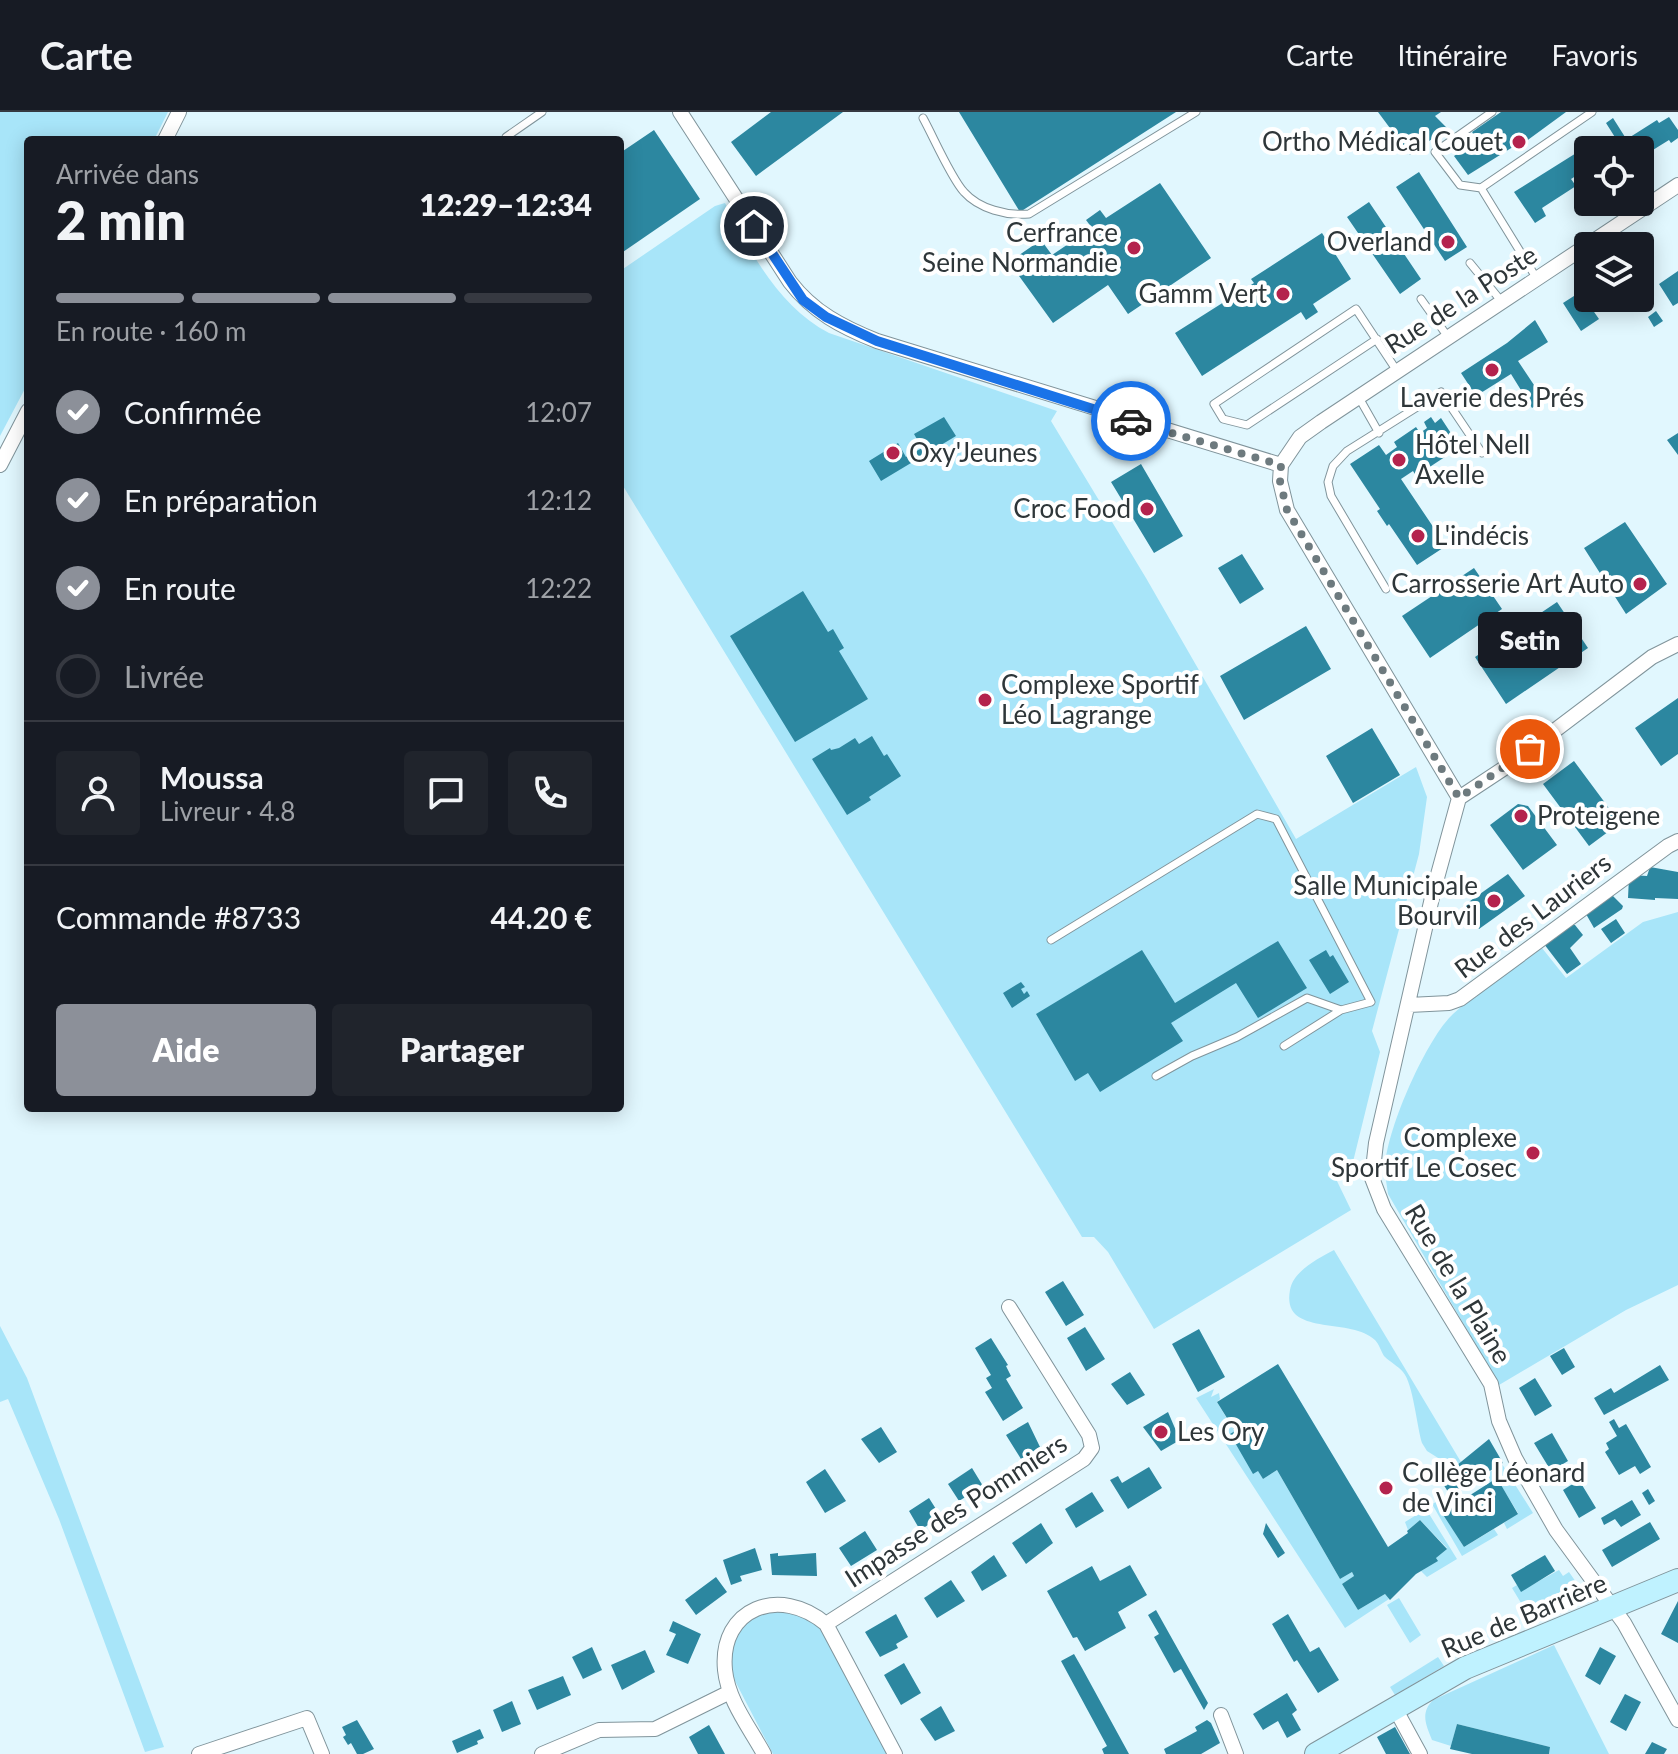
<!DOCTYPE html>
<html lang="fr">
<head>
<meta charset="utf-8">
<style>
  :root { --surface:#171b24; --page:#20242c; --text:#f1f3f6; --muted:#9ea1a6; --line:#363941; --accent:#8c9099 }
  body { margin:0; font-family:Lato,sans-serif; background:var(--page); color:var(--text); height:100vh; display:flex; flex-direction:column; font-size:30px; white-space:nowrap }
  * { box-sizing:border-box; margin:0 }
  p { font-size:26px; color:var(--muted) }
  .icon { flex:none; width:44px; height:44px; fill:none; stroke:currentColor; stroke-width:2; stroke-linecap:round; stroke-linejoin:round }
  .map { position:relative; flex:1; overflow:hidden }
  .details { position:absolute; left:24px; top:24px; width:600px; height:976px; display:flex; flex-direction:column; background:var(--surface); border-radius:8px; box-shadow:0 4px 20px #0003 }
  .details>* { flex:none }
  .tools { position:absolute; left:1574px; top:24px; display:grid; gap:16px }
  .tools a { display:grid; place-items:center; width:80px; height:80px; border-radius:8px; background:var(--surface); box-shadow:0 4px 20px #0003; font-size:40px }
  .pin { position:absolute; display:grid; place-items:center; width:68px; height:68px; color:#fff; margin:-34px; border:4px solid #fff; border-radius:50%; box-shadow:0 2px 8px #0007 }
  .courier { position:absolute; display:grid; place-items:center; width:80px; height:80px; margin:-40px; border:6px solid #1a73e8; border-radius:50%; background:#fff; color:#222; box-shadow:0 2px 10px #0007 }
  .bubble { position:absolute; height:56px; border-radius:8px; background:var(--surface); box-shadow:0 4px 20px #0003; font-size:26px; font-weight:800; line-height:56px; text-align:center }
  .headline em { font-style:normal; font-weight:800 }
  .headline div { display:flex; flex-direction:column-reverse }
  .headline { display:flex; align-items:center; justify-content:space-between; height:136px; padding:0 32px }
  h1 { font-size:52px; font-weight:800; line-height:60px }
  .bar { display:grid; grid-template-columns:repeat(4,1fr); gap:12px 8px; align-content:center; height:96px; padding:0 32px }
  .bar i { height:10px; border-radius:6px; background:var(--line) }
  .bar .current { background:var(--accent) }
  .bar p { grid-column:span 4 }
  .line { display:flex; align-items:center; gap:20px; padding:0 32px; border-top:2px solid var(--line) }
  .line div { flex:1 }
  .round { display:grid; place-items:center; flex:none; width:84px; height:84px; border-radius:8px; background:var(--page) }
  ol { padding:0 32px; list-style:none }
  li { display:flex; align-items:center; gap:24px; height:88px }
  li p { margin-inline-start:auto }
  li .icon { padding:8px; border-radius:50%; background:var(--accent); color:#fff; stroke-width:4 }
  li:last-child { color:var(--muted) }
  li i { width:44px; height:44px; border:4px solid var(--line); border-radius:50% }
  .primary-button { display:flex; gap:16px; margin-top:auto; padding:16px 32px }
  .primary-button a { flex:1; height:92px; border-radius:8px; background:var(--accent); color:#fff; font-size:32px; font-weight:800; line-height:92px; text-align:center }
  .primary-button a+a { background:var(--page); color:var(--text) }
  header { display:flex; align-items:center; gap:48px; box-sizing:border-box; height:112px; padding:0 40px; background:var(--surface); border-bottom:2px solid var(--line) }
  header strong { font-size:38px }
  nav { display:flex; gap:44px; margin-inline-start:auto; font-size:28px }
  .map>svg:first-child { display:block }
  .green { fill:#a8e5f9 }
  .building { fill:#2c87a0 }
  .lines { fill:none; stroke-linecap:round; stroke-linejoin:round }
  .lane-casing { stroke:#80949b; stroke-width:9 }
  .street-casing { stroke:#80949b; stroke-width:16 }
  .secondary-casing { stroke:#80949b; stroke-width:24 }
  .lane { stroke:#fff; stroke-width:7 }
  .street { stroke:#fff; stroke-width:14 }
  .secondary { stroke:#bff2ff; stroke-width:22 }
  .done { stroke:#6d7a7e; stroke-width:8; stroke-dasharray:0 14.4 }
  .route { stroke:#1a73e8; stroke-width:10 }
  .poi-dot { fill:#b4234d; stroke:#fff; stroke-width:3 }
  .labels { text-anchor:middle; stroke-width:8; stroke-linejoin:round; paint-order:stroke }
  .poi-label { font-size:26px; fill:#2e3639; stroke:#fff; text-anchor:end }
  .street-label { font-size:26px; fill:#2e3639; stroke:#fff }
</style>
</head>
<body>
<header>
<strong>Carte</strong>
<nav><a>Carte</a><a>Itinéraire</a><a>Favoris</a></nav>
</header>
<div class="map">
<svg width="1678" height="1642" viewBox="0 0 1678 1642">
  <rect width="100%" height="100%" fill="#e1f7fe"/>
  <path class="green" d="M0 0H168L154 28H28V271L0 324Z
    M725 91C750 140 779 195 829 221L1057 299 1051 309 1146 466 1296 727 1416 655 1427 685 1419 742 1372 919 1380 940 1350 1062 1337 1069 1351 1098 1154 1217 1108 1140 1094 1125H1082L620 369V159L715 94Z
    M1678 800V1173L1626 1198 1499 1273 1388 1082C1387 1074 1385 1065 1385 1057 1385 1021 1426 927 1453 902 1480 877 1513 857 1542 836L1566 866 1643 810Z
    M1334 1138 1461 1350 1454 1356 1427 1339 1422 1331C1417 1315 1413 1271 1403 1260 1398 1254 1390 1250 1384 1244 1381 1239 1379 1232 1375 1228 1350 1204 1281 1226 1290 1178 1293 1159 1319 1146 1334 1138Z
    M0 1214 27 1266 164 1635 145 1640 59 1407 8 1287 0 1290Z
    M1214 1277 1211 1285 1219 1281 1220 1287 1217 1290 1263 1367 1277 1358 1340 1467 1352 1460 1354 1464 1342 1472 1358 1498 1385 1482 1389 1487 1345 1516 1196 1286Z
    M1502 1352 1533 1401 1507 1417 1504 1411 1518 1401 1497 1367 1490 1371 1485 1363Z
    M1436 1390 1464 1435 1494 1417 1498 1423 1462 1444 1432 1392Z
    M1426 1397 1457 1447 1427 1465 1421 1459 1437 1449 1436 1446 1447 1436 1420 1408 1408 1418 1405 1410Z
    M1559 1458 1563 1464 1569 1460 1578 1473 1574 1488 1554 1496 1550 1490 1527 1501 1512 1476 1517 1473 1521 1479Z
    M1399 1486 1421 1523 1410 1531 1387 1493Z
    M786 1497 811 1507 822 1519 888 1642H773L735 1569C726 1544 732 1512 760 1501 767 1498 778 1498 786 1497Z
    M1554 1533 1609 1642H1549L1550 1635 1457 1612 1451 1634 1432 1628C1426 1613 1420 1601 1433 1588Z
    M1438 1545 1444 1554 1395 1583 1390 1575Z"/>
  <path class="building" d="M771 0H843L756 64 731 30Z
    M959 0H1176L1020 100Z
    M1378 0H1441L1435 4 1447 16 1410 43Z
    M1501 0H1566L1518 35 1516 33 1468 63 1454 44 1478 28 1472 20Z
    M1669 5 1678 18V26L1671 31 1669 28 1640 46V38H1634L1627 27 1657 8 1659 11Z
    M1613 6 1625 25 1618 30 1606 11Z
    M654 18 700 87 620 142V41Z
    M1597 28 1603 38H1588V65L1584 59 1571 67 1576 74 1542 96 1546 104 1535 111 1514 80Z
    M1419 60 1467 135 1445 149 1396 75Z
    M1160 71 1211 146 1128 202 1108 173 1053 211 1009 150 1041 128 1052 143 1092 116 1086 108 1100 98 1106 106Z
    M1369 90 1421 167 1400 182 1347 105Z
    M1322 121 1351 167 1313 192 1318 200 1306 208 1301 200 1202 264 1175 221 1254 171 1251 167Z
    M1678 159V191L1673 194 1659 172Z
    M1588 175V186H1599L1602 191 1592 197 1599 207 1581 219 1563 191Z
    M1656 199 1663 209 1654 215 1648 205Z
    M1535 208 1548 230 1518 249 1544 288 1532 296 1511 262 1476 284 1461 261 1507 231Z
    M944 305 956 324 881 369 869 349 898 331 906 345 922 336 914 322Z
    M1431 305 1435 311 1441 306 1460 335 1416 364 1413 359 1401 367 1446 434 1417 453 1389 412 1387 414 1377 399 1380 397 1350 352 1379 333 1386 343 1397 335 1394 330 1416 315 1420 321 1427 316 1424 310Z
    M1678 321V343L1667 328Z
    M1141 352 1183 424 1154 441 1111 370Z
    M1625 410 1667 472 1626 502 1584 436Z
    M1242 442 1264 477 1240 492 1218 456Z
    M1474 456 1502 497 1430 546 1402 504Z
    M803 479 828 520 833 517 844 536 839 539 868 587 795 630 730 524Z
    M1557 490 1588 536 1506 592 1475 545Z
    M1306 514 1331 557 1244 608 1220 564Z
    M1678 586V642L1661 654 1635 616Z
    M1372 616 1400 663 1353 691 1326 644Z
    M872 624 884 644 887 642 901 664 869 685 871 688 847 703 812 647 830 636 831 638 839 636 855 626 859 632Z
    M1574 649 1620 711 1589 734 1543 672Z
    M1518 692 1528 694 1557 733 1523 758 1490 713Z
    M1650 755 1678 760V787L1655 786V788L1628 786 1629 765 1632 763 1647 764Z
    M1508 762 1525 784 1479 817 1463 794Z
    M1612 783 1623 794 1622 797 1594 816 1586 802Z
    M1616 807 1625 821 1611 831 1601 817Z
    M1572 813H1575L1583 823 1570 836 1581 852 1567 862 1544 832Z
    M1278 829 1307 876 1258 906 1236 871 1171 911 1183 929 1100 980 1088 961 1075 969 1036 902 1142 838 1175 891Z
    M1326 838 1330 845 1333 843 1349 870 1330 882 1309 848Z
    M1021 870 1025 875 1021 877 1024 882 1027 879 1030 884 1012 896 1003 881Z
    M1063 1169 1084 1203 1066 1214 1045 1180Z
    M1085 1215 1105 1247 1086 1259 1067 1226Z
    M1199 1217 1225 1265 1198 1280 1172 1232Z
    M991 1226 1008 1253 1006 1254 1011 1264 1006 1267 1023 1296 1003 1309 985 1280 992 1276 986 1266 991 1263 975 1236Z
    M1564 1236 1575 1255 1562 1263 1550 1244Z
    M1278 1252 1388 1435 1408 1421 1407 1419 1420 1408 1447 1437 1436 1446 1438 1449 1416 1462 1390 1488 1385 1482 1358 1498 1342 1472 1354 1464 1352 1460 1340 1467 1277 1358 1263 1367 1258 1359 1253 1362 1230 1322 1235 1319 1217 1290Z
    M1660 1253 1669 1268 1604 1303 1594 1286 1611 1276 1614 1281Z
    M1130 1260 1145 1283 1127 1293 1111 1272Z
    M1535 1266 1552 1294 1535 1304 1519 1276Z
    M1168 1300 1180 1328 1161 1339 1143 1315Z
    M1614 1307 1619 1316 1626 1312 1651 1355 1640 1362 1635 1354 1619 1363 1605 1340 1609 1337 1606 1331 1617 1324 1609 1310Z
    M1028 1310 1040 1335 1021 1347 1006 1323Z
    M881 1315 897 1340 879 1351 861 1327Z
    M1552 1321 1568 1349 1551 1359 1534 1331Z
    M1489 1327 1503 1351 1450 1383 1440 1367Z
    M1149 1355 1162 1376 1128 1397 1110 1368 1118 1364 1122 1371Z
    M972 1356 983 1374 959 1389 948 1372Z
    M825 1357 846 1389 825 1401 806 1370Z
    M1497 1366 1518 1402 1464 1435 1442 1401Z
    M1579 1368 1596 1396 1579 1406 1563 1378Z
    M1648 1377 1655 1389 1649 1393 1642 1381Z
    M1092 1380 1104 1399 1076 1416 1065 1397Z
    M929 1386 941 1405 920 1418 909 1399Z
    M1632 1388 1641 1403 1621 1415 1615 1407 1604 1413 1601 1406Z
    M1650 1410 1660 1427 1612 1455 1602 1438Z
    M1041 1411 1053 1431 1026 1452 1012 1431Z
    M1266 1411 1285 1441 1278 1446 1263 1422Z
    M865 1419 877 1438 851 1454 839 1436Z
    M755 1436 762 1458 740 1464 742 1469 731 1473 723 1448Z
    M778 1441V1444L816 1441 817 1464 772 1463 770 1442Z
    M994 1443 1007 1464 982 1479 971 1460Z
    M1545 1443 1555 1459 1521 1480 1511 1463Z
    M1130 1453 1147 1483 1118 1500 1126 1516 1085 1539 1077 1525 1073 1526 1047 1479 1092 1454 1100 1469Z
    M716 1465 727 1480 696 1503 685 1488Z
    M951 1468 965 1489 937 1506 924 1486Z
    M1678 1489V1531L1661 1522Z
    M1156 1498 1208 1591 1204 1598 1181 1557 1174 1561 1154 1525 1159 1522 1148 1503Z
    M896 1502 908 1525 896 1532 898 1536 880 1545 865 1520Z
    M1288 1502 1310 1540 1319 1535 1339 1568 1318 1581 1297 1548 1294 1550 1272 1512Z
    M673 1509 701 1522 688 1552 666 1543 676 1522 669 1519Z
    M592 1535 602 1558 583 1567 572 1545Z
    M1600 1535 1616 1544 1600 1573 1585 1564Z
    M645 1538 655 1560 622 1578 611 1553Z
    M1074 1542 1082 1556 1129 1642H1104L1102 1637 1107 1634 1061 1549Z
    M904 1551 921 1581 901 1593 884 1563Z
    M563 1564 571 1583 537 1598 528 1578Z
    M1287 1581 1297 1598 1292 1602 1301 1618 1287 1626 1278 1609 1263 1618 1253 1602Z
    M1625 1582 1641 1590 1626 1619 1610 1610Z
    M512 1589 521 1612 502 1620 493 1598Z
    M941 1594 955 1619 935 1629 920 1607Z
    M357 1608 374 1637 363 1642H357L351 1631 348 1633 343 1625 346 1623 342 1615Z
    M1207 1608 1211 1611 1220 1631 1201 1642H1166L1164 1637 1197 1619 1195 1615Z
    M1457 1612 1550 1635 1549 1642H1472L1450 1637Z
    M709 1613 725 1642H698L689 1625Z
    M1395 1615 1410 1642H1386L1377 1625Z
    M480 1617 484 1626 477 1629 478 1632 457 1641 452 1629Z
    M1652 1630 1667 1637 1664 1642H1645Z"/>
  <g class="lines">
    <defs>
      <path id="lane" d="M923 6C933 24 951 66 964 80 979 97 1007 104 1029 102L1196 0
        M506 25 542 0
        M1481 76 1460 73 1435 40 1492 0
        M1470 151 1502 190
        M1537 167 1481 76 1592 0
        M1421 187 1448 225
        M1377 227 1247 313 1223 307 1214 292 1356 197 1397 259
        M1358 284 1379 321
        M1386 477 1331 384 1328 370 1333 354 1347 339 1441 280 1482 341
        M1051 828 1257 702 1276 707 1371 890 1341 898 1284 934
        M1156 964 1192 944 1237 925 1307 886 1341 898"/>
      <path id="street" d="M680 0 790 170C813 200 842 215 877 229L1281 353 1280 369 1287 398 1459 686
        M165 28 179 0
        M0 353 28 299
        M1281 353 1300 325 1321 310 1678 73
        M1678 532 1652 545 1509 653 1459 686 1434 777 1376 1031 1372 1066 1384 1097 1491 1272 1499 1309 1515 1346 1556 1418 1624 1511 1678 1608
        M1409 893 1449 891 1460 887 1668 734 1678 729
        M826 1512 1084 1347 1092 1336 1089 1323 1009 1195
        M1396 1598 1420 1642
        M1221 1603 1236 1642
        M199 1642 307 1606 322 1642
        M542 1642 599 1618 655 1617 730 1580
        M764 1642C750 1616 728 1589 725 1558 719 1496 780 1473 826 1512L895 1642"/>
      <path id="secondary" d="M1316 1642 1465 1556 1678 1468"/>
    </defs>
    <use href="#lane" class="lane-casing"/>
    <use href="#street" class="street-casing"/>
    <use href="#secondary" class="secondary-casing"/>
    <use href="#lane" class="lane"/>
    <use href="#street" class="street"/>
    <use href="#secondary" class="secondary"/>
  </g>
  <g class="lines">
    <path class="done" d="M1131 309 1281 353 1280 369 1287 398 1459 686 1530 637"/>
    <path class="route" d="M754 114 803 188 826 205 877 229 1131 309"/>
  </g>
  <g class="poi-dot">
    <circle cx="1519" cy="30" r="8"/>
    <circle cx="1448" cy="130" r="8"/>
    <circle cx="1134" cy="136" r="8"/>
    <circle cx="1283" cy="182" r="8"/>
    <circle cx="1492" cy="258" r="8"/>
    <circle cx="893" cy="341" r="8"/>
    <circle cx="1399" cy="348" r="8"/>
    <circle cx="1147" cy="397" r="8"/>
    <circle cx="1418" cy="424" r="8"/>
    <circle cx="1640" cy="472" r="8"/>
    <circle cx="985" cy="588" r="8"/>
    <circle cx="1521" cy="704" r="8"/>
    <circle cx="1494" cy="789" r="8"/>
    <circle cx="1533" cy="1041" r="8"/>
    <circle cx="1161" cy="1320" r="8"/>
    <circle cx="1386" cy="1376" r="8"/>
  </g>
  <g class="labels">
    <g class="poi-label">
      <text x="1503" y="39">Ortho Médical Couet</text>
      <text x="1118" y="130">Cerfrance<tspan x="1118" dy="30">Seine Normandie</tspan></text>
      <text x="1432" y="139">Overland</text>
      <text x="1267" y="191">Gamm Vert</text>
      <text x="1492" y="295" text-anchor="middle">Laverie des Prés</text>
      <text x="1415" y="342" text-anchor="start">Hôtel Nell<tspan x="1415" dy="30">Axelle</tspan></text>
      <text x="909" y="350" text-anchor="start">Oxy'Jeunes</text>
      <text x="1131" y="406">Croc Food</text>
      <text x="1434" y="433" text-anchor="start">L'indécis</text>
      <text x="1624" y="481">Carrosserie Art Auto</text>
      <text x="1001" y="582" text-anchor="start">Complexe Sportif<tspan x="1001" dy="30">Léo Lagrange</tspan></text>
      <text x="1537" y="713" text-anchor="start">Proteigene</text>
      <text x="1478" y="783">Salle Municipale<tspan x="1478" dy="30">Bourvil</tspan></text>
      <text x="1517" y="1035">Complexe<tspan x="1517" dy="30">Sportif Le Cosec</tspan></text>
      <text x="1177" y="1329" text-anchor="start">Les Ory</text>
      <text x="1402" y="1370" text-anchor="start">Collège Léonard<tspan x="1402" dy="30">de Vinci</tspan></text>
    </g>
    <g class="street-label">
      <text transform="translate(1461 188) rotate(-33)" y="9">Rue de la Poste</text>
      <text transform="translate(1533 804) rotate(-37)" y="9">Rue des Lauriers</text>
      <text transform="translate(1458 1172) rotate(59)" y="9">Rue de la Plaine</text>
      <text transform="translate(956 1399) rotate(-33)" y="9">Impasse des Pommiers</text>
      <text transform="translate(1524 1504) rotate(-23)" y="9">Rue de Barrière</text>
    </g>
  </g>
</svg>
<div class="tools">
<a><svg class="icon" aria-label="locate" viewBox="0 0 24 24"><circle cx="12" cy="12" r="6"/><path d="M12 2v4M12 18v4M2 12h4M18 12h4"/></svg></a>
<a><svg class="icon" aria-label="layers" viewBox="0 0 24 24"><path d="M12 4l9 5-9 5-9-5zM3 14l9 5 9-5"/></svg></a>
</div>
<div class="pin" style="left:1530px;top:637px;background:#ea580c"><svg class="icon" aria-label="bag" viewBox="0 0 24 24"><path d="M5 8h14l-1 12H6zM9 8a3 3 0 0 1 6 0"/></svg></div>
<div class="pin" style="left:754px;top:114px;background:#1f2937"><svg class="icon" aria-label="home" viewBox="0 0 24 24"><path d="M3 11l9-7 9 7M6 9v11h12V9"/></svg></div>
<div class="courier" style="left:1131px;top:309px"><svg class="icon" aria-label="car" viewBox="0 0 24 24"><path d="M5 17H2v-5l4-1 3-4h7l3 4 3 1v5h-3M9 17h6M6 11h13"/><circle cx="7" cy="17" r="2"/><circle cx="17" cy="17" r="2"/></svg></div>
<div class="bubble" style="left:1478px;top:500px;width:104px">Setin</div>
<section class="details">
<div class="headline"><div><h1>2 min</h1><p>Arrivée dans</p></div><em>12:29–12:34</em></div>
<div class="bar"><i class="current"></i><i class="current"></i><i class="current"></i><i></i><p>En route · 160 m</p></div>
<ol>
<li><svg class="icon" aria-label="check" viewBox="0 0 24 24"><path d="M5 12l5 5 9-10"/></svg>Confirmée<p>12:07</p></li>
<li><svg class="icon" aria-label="check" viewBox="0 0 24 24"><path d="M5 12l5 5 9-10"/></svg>En préparation<p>12:12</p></li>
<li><svg class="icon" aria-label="check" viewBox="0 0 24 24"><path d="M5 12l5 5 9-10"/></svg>En route<p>12:22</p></li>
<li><i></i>Livrée</li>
</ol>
<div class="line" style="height:144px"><a class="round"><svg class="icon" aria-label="person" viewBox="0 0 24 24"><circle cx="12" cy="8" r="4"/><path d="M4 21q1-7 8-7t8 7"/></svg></a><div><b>Moussa</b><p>Livreur · 4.8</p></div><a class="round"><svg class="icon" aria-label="chat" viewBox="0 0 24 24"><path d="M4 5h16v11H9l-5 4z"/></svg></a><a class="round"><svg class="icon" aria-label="phone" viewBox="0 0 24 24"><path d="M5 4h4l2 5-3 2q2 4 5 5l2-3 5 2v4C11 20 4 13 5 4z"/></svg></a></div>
<div class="line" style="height:104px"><div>Commande #8733</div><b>44.20 €</b></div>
<div class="primary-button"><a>Aide</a><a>Partager</a></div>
</section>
</div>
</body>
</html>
